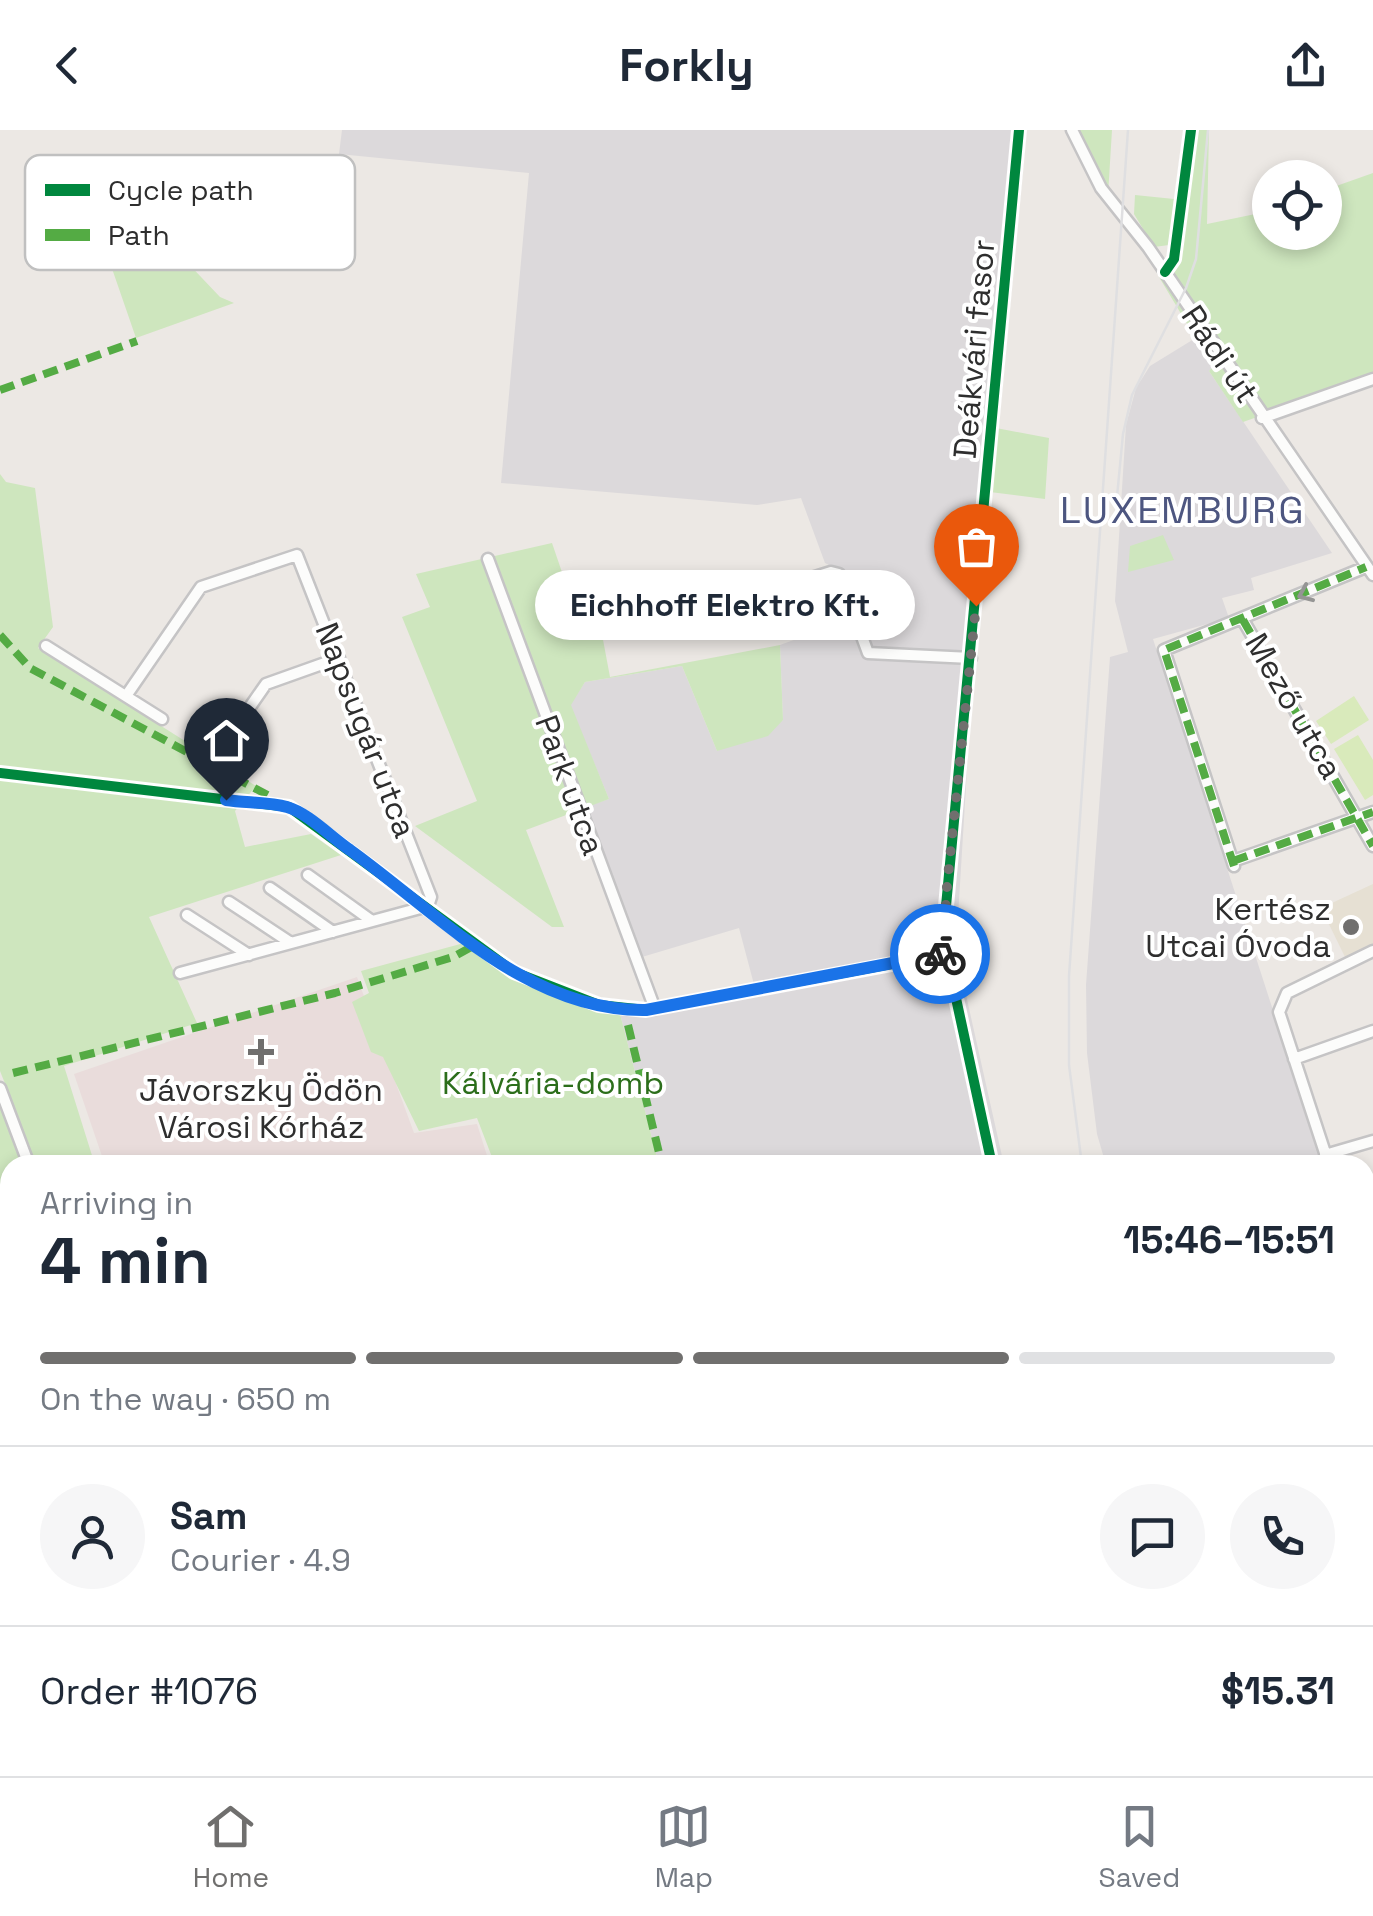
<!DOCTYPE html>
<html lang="en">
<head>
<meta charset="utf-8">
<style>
  :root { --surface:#fff; --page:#f6f6f7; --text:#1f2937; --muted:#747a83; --line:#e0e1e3; --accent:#706f6e }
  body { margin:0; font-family:"Space Grotesk",sans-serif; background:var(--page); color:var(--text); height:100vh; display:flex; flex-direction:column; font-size:38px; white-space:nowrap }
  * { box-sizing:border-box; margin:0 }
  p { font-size:32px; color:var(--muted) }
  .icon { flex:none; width:55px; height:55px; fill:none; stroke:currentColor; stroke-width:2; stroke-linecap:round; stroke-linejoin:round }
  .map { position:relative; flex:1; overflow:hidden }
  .drawer { position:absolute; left:0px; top:1025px; width:1375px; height:622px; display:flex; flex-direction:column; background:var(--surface); border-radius:30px 30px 0 0; box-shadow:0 5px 15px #0003 }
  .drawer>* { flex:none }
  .buttons { position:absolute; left:1252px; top:30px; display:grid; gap:20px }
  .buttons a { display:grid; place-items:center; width:90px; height:90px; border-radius:50%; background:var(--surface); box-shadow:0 5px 15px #0003; font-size:50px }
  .pin { position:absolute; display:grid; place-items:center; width:85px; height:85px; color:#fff; margin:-102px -42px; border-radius:50% 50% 50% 0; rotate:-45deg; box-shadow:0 0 10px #0007 }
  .pin .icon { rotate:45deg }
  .courier { position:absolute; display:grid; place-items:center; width:100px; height:100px; margin:-50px; border:8px solid #1a73e8; border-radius:50%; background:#fff; color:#222; box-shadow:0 2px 12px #0007 }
  .bubble { position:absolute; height:70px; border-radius:35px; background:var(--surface); box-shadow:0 5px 15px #0003; font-size:32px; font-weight:700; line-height:70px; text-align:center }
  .summary em { font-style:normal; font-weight:700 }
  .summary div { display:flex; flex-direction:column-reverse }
  .summary { display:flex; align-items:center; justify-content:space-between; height:170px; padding:0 40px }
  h1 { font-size:65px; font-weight:700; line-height:75px }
  .bar { display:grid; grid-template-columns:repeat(4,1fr); gap:15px 10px; align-content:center; height:120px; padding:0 40px }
  .bar i { height:12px; border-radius:8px; background:var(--line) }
  .bar .current { background:var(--accent) }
  .bar p { grid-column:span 4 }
  .line { display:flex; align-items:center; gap:25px; padding:0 40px; border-top:2px solid var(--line) }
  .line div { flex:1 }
  .round { display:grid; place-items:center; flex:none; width:105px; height:105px; border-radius:52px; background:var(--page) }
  header { display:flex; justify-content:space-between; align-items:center; height:130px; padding:0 40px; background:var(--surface); font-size:45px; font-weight:700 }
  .menu { display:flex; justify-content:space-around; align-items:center; height:140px; border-top:2px solid var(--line); background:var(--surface); font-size:28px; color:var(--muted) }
  .menu a { display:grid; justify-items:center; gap:5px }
  .menu .current { color:var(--accent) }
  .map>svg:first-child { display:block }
  .industrial { fill:#dcd9db }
  .education { fill:#e6e0d3 }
  .medical { fill:#e9dcdb }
  .green { fill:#cee6be }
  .pitch { fill:#d9eabb }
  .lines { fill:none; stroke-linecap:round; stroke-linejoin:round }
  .minor-casing { stroke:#c5c4c5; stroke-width:15 }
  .minor { stroke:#fcfcfb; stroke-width:10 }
  .rail { stroke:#dfdfe1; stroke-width:2.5 }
  .quiet { stroke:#54ab44; stroke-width:8; stroke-dasharray:15 8; stroke-linecap:butt }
  .cycleway-casing { stroke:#fff; stroke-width:16 }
  .cycleway { stroke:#00873e; stroke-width:10 }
  .oneway { stroke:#959594 }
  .done { stroke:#706f6e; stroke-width:10; stroke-dasharray:0 18 }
  .route { stroke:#1a73e8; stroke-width:12 }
  .poi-dot { fill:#706f6e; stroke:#fff; stroke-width:4 }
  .labels { text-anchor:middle; stroke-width:8; stroke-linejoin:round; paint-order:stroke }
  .street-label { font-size:32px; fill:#2e2e2e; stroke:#fff }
  .poi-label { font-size:32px; fill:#2e2e2e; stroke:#fff; text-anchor:end }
  .park-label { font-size:32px; fill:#2c6e1b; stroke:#fff }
  .quarter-label { font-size:38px; letter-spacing:2.5px; fill:#4d5680; stroke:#fff }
  .key { fill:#fff; stroke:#c0c0c0; stroke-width:2.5 }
  .key-label { font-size:28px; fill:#2e2e2e }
</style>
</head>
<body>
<header><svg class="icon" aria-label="back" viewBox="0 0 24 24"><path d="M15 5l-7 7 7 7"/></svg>Forkly<svg class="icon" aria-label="share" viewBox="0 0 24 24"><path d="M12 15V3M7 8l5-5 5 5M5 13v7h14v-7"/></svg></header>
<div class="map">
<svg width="1373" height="1646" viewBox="0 0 1373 1646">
  <rect width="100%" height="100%" fill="#ece8e4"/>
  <path class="industrial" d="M342 0H1023L990 362 984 361 956 820 1004 1035H659L619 880 756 862 739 798 642 827 576 680 609 669 570 575 585 552 682 536 717 621 783 590 780 515 851 489 839 440 825 433 801 368 757 375 501 353 529 43 339 24Z
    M1194 209 1213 238 1209 241 1332 423 1251 448 1254 460 1222 468 1229 488 1153 509 1323 1035H1106L1097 1004 1087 923 1086 855 1110 527 1128 522 1115 471 1126 295 1136 258 1150 236Z"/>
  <path class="education" d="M1373 754V815L1346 829 1321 778Z"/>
  <path class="medical" d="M357 847 414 1003 477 994 490 1035H105L74 944Z"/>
  <path class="green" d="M1067 0H1112L1108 65Z
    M1190 0H1209L1207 94 1270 81V102H1325V60L1373 43V246L1243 292 1209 241 1213 237 1159 147 1175 133Z
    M1135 65 1174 69 1169 115 1154 117 1134 84Z
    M164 108 220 167 234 173 136 208 108 127Z
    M996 298 1049 308 1045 369 990 362Z
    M0 344 6 352 35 358 53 497 38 518 256 656 235 681 245 717 311 704 341 725 149 787 197 893 64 936 95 1035H10V1053L0 1056V980L14 976 0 941Z
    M1163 405 1174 430 1128 442 1130 416Z
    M552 413 566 454 592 451 610 547 780 515 783 590 768 606 717 621 682 536 585 552 571 575 609 669 526 700 564 797H552L415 696 477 671 402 487 430 477 416 444Z
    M464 813C514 850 556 873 619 880L659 1035H495L477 988 419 1001 383 927 371 922 352 872 369 863 361 841Z
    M0 1487 10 1508V1638H63L50 1646H0Z"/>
  <path class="pitch" d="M1354 566 1369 590 1331 614 1316 591Z
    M1358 605 1373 630V665L1365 670 1334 619Z
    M1365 1251 1373 1254V1447H1365Z"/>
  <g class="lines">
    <defs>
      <path id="minor" d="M1072 0 1101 58 1148 117 1373 445
        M1165 142 1174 129 1191 0
        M1262 288 1373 249
        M488 429 655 879
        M721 476 831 442 839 444 868 523 971 528
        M1243 490 1373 716
        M46 516 162 589
        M126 566 201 457 297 425 431 767 428 776
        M220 620 266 554 339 528
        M0 643 289 677 514 842 599 875 646 880 945 824
        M1233 731 1373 682
        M1234 736 1164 520 1366 437
        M308 745 372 791
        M270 758 333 802
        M229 772 291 813
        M187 785 249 825
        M180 843 428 776
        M1294 929 1373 901
        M0 958 29 1035
        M1325 1025 1373 1011
        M967 1035 991 1030
        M992 1035 943 808 1019 0
        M1329 1035 1279 882 1287 863 1373 821
        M0 1065 10 1061
        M1365 1151 1373 1177
        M0 1171 10 1169
        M1368 1230 1373 1238
        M0 1252H10
        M0 1326 10 1324
        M0 1436 10 1432
        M1365 1494 1373 1492
        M0 1511 10 1526
        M297 1638 300 1646
        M573 1638V1646
        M858 1638 861 1646
        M1204 1638 1208 1646
        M71 1646 80 1638
        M165 1646 196 1638
        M380 1646 412 1638
        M964 1646 996 1638
        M1220 1646 1237 1638"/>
    </defs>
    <use href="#minor" class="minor-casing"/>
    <use href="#minor" class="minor"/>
    <path class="rail" d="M1116 377 1123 304 1132 265 1186 158 1196 129 1208 0
      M1082 1035 1069 935V846L1128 0
      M1316 1638 1320 1646
      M1360 1638 1364 1646"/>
    <path class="quiet" d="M0 260 137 211
      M1243 490 1373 716
      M0 505 30 538 273 668
      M1233 731 1373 682
      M1234 736 1164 520 1366 437
      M628 895 662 1035
      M13 943 335 863 453 827 473 816"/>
    <defs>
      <path id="cycleway" d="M1165 142 1174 129 1191 0
        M0 643 289 677 514 842 599 875 646 880 945 824
        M992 1035 943 808 1019 0"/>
    </defs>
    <use href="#cycleway" class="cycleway-casing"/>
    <use href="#cycleway" class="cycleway"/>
  </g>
  <defs><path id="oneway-chevron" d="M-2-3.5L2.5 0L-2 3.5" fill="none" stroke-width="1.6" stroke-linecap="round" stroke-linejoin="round" transform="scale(2.5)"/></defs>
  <use class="oneway" href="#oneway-chevron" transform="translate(1305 464) rotate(157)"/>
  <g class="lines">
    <path class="done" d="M940 824H945L946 766 976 476"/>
    <path class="route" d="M226 670C245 673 268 672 287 677 308 683 331 707 350 720 439 784 528 882 646 880L940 824"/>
  </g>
  <g class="poi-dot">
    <circle cx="1351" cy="797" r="10"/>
    <path d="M256 907h10v10h10v10h-10v10h-10v-10h-10v-10h10z"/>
  </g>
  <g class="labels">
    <g class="street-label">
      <text transform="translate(974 219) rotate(-85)" y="11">Deákvári fasor</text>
      <text transform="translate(1220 224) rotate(56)" y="11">Rádi út</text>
      <text transform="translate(1294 576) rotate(60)" y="11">Mező utca</text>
      <text transform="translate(366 600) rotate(69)" y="11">Napsugár utca</text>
      <text transform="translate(570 655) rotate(70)" y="11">Park utca</text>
    </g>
    <g class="poi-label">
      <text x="1331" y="790">Kertész<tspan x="1331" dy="37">Utcai Óvoda</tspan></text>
      <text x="261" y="971" text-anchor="middle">Jávorszky Ödön<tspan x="261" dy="37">Városi Kórház</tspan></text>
    </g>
    <g class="park-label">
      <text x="553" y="964">Kálvária-domb</text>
    </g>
    <g class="quarter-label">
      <text x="1183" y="393">LUXEMBURG</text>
    </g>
  </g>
  <rect x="25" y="25" width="330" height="115" rx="15" class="key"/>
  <rect x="45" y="54" width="45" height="12" fill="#00873e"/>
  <rect x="45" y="99" width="45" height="12" fill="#54ab44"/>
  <g class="key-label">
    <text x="108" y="70">Cycle path</text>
    <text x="108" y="115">Path</text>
  </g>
</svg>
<div class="buttons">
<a><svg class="icon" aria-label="locate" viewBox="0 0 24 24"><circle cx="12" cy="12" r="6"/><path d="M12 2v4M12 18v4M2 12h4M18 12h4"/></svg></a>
</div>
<div class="pin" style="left:976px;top:476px;background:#ea580c"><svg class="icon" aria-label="bag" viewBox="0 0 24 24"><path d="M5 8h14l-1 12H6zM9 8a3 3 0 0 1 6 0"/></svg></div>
<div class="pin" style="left:226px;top:670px;background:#1f2937"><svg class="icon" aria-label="home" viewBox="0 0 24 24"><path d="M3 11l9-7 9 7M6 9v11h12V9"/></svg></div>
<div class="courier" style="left:940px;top:824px"><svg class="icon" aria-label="bike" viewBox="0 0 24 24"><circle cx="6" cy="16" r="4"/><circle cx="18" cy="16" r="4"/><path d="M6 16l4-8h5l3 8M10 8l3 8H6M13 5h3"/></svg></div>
<div class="bubble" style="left:535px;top:440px;width:380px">Eichhoff Elektro Kft.</div>
<section class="drawer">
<div class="summary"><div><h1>4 min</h1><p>Arriving in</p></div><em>15:46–15:51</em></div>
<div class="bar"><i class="current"></i><i class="current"></i><i class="current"></i><i></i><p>On the way · 650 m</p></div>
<div class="line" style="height:180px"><a class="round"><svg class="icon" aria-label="person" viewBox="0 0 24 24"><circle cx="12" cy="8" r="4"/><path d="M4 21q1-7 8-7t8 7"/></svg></a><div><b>Sam</b><p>Courier · 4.9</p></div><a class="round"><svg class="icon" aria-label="chat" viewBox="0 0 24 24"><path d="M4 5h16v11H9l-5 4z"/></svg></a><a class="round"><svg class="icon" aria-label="phone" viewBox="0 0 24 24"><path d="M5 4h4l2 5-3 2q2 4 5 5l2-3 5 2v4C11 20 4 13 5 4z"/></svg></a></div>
<div class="line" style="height:130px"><div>Order #1076</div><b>$15.31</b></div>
</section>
</div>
<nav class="menu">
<a class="current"><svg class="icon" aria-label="home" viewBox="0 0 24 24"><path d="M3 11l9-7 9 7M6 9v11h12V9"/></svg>Home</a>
<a><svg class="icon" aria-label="map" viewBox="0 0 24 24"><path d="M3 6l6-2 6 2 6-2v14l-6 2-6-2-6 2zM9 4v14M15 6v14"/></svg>Map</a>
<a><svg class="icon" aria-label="saved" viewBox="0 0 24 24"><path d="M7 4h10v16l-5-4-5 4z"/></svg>Saved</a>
</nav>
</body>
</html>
